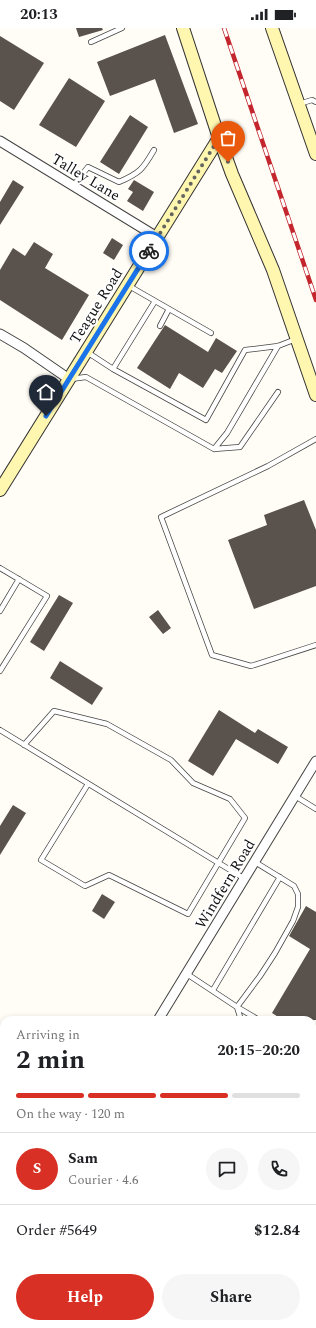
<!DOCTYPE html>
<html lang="en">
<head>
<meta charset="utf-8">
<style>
  :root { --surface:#fff; --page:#f6f6f6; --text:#202124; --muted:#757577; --line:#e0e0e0; --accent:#d93025 }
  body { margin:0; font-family:Spectral,serif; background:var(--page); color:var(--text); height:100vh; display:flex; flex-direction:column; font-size:15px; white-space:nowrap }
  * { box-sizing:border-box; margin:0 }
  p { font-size:13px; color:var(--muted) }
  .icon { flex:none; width:22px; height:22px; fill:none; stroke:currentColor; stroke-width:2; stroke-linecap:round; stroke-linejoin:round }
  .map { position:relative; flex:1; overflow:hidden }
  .details { position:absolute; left:0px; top:988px; width:316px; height:312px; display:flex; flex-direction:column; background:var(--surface); border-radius:12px 12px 0 0; box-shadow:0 2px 6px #0003 }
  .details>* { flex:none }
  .pin { position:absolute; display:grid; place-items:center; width:34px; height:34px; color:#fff; margin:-41px -17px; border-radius:50% 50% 50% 0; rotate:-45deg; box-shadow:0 0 4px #0007 }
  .pin .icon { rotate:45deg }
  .courier { position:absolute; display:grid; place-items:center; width:40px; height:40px; margin:-20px; border:3px solid #1a73e8; border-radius:50%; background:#fff; color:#222; box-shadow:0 1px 5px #0007 }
  .summary em { font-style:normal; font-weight:700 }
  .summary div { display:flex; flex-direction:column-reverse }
  .summary { display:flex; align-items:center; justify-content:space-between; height:68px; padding:0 16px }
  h1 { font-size:26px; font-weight:700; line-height:30px }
  .bar { display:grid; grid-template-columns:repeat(4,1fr); gap:6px 4px; align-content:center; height:48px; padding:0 16px }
  .bar i { height:5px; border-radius:3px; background:var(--line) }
  .bar .active { background:var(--accent) }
  .bar p { grid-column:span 4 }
  .line { display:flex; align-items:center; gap:10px; padding:0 16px; border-top:1px solid var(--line) }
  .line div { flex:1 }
  .round { display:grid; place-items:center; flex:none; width:42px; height:42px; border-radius:21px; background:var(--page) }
  .cta { display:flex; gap:8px; margin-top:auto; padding:8px 16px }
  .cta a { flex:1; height:46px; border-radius:24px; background:var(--accent); color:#fff; font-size:16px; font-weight:700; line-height:46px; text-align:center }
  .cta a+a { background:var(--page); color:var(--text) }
  .status { display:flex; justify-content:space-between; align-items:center; height:28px; padding:0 20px; background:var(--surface); direction:ltr }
  .status svg { height:11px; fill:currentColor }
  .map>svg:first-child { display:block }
  .building { fill:#5a524d }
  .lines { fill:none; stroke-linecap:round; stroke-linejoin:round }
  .lane-casing { stroke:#444; stroke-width:6 }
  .street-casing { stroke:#444; stroke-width:11 }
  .secondary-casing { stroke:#333; stroke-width:14 }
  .lane { stroke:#fff; stroke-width:4.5 }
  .street { stroke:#fff; stroke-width:9 }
  .secondary { stroke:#fff6b0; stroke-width:12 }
  .rail-casing { stroke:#c4262e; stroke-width:4.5 }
  .rail { stroke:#fff; stroke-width:3; stroke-dasharray:9; stroke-linecap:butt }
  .done { stroke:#646461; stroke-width:4; stroke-dasharray:0 7.2 }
  .route { stroke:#1a73e8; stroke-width:5 }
  .labels { text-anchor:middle; stroke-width:4; stroke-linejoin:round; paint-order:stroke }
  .street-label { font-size:15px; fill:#111; stroke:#fff }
</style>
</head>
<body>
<div class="status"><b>20:13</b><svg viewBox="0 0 49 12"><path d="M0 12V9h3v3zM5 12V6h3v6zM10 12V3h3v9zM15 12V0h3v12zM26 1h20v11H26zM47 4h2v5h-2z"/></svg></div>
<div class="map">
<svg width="316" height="1300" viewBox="0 0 316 1300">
  <rect width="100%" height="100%" fill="#fffdf5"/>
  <path class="building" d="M76 0H102L103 2 79 9Z
    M165 7 198 96 174 105 155 51 110 68 97 34Z
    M0 8 44 35 14 82 0 73Z
    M69 50 105 73 76 119 39 97Z
    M130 87 148 99 119 146 100 134Z
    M13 152 24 159 0 197V174Z
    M134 152 154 164 143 183 127 173 133 164 128 161Z
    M112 210 123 217 114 232 103 225Z
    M34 214 53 226 45 240 89 267 62 312 0 272V242L13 220 25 228Z
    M165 297 208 324 216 310 237 323 222 345 215 341 203 360 179 345 170 361 137 340Z
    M304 472 316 502V558L254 581 228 512 267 497 264 487Z
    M59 567 73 575 44 623 30 614Z
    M158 582 171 600 163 606 149 589Z
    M60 633 103 660 92 677 50 650Z
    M219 682 255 705 258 701 288 719 278 736 236 711 213 748 188 733Z
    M13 777 26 785 0 827V798Z
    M102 866 115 874 104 891 92 883Z
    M306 878 316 884V992H283L272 985 310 921 289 908Z"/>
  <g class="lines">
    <defs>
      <path id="lane" d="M91 14 122 0
        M299 76 312 72 316 74
        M73 158 88 139 119 154C140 145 143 141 154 122
        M129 258 211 305
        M160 298 169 281
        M87 324 113 341 206 392 245 322 278 318 296 311
        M113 341 155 273
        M71 351 86 349 214 421 240 419 278 364
        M316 411 268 438 161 489 212 627 251 638 316 617
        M214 421 227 405 278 318
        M0 540 47 568 0 643
        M0 583 19 551
        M0 702 245 851
        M24 717 54 683 107 696 171 732 193 755 230 771 245 790 188 886 109 847 85 858 41 832 88 756
        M295 768 316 781
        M187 946 237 979 260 948 275 925 293 893 298 879V866L294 858 255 834
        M213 962 280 849
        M237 979 259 992
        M237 979 241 992
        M312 1029 314 1032 312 1034
        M312 1187 316 1189
        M271 1296 277 1300
        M73 1300 75 1296"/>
      <path id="street" d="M0 113 157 209
        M0 306 24 320 69 351
        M158 992 316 733
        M312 1134 316 1128
        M0 1261 4 1253
        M110 1296 116 1300
        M210 1300 213 1296"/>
      <path id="secondary" d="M183 0 219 110 232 146 273 242 316 367
        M272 0 316 126
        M0 462 219 110"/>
    </defs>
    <use href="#lane" class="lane-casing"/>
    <use href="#street" class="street-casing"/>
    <use href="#secondary" class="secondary-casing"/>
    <use href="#lane" class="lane"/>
    <use href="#street" class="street"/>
    <use href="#secondary" class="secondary"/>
    <defs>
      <path id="rail" d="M224 0 316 272"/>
    </defs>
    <use href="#rail" class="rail-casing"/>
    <use href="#rail" class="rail"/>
  </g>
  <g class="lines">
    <path class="done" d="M149 223 219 110 228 134"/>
    <path class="route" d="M46 388 149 223"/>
  </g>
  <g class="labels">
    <g class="street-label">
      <text transform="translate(86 149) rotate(31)" y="5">Talley Lane</text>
      <text transform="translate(96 278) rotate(-58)" y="5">Teague Road</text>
      <text transform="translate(225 856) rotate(-59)" y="5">Windfern Road</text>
    </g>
  </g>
</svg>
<div class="pin" style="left:228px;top:134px;background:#ea580c"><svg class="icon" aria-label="bag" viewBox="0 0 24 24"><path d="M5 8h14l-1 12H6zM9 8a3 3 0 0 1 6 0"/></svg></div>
<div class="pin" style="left:46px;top:388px;background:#1f2937"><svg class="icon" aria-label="home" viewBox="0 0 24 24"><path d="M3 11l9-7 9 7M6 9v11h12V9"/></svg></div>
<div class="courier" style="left:149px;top:223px"><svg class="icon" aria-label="bike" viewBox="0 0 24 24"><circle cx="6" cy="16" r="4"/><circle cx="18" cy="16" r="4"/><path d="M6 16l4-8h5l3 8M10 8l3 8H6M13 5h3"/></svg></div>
<section class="details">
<div class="summary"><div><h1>2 min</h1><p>Arriving in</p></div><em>20:15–20:20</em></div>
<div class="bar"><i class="active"></i><i class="active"></i><i class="active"></i><i></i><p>On the way · 120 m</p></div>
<div class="line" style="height:72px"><b class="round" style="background:var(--accent);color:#fff">S</b><div><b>Sam</b><p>Courier · 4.6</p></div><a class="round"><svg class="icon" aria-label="chat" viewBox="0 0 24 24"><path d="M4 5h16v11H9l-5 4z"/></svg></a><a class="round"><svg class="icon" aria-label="phone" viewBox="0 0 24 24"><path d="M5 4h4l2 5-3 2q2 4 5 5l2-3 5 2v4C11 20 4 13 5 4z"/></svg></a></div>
<div class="line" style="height:52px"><div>Order #5649</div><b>$12.84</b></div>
<div class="cta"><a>Help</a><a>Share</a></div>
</section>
</div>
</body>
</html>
